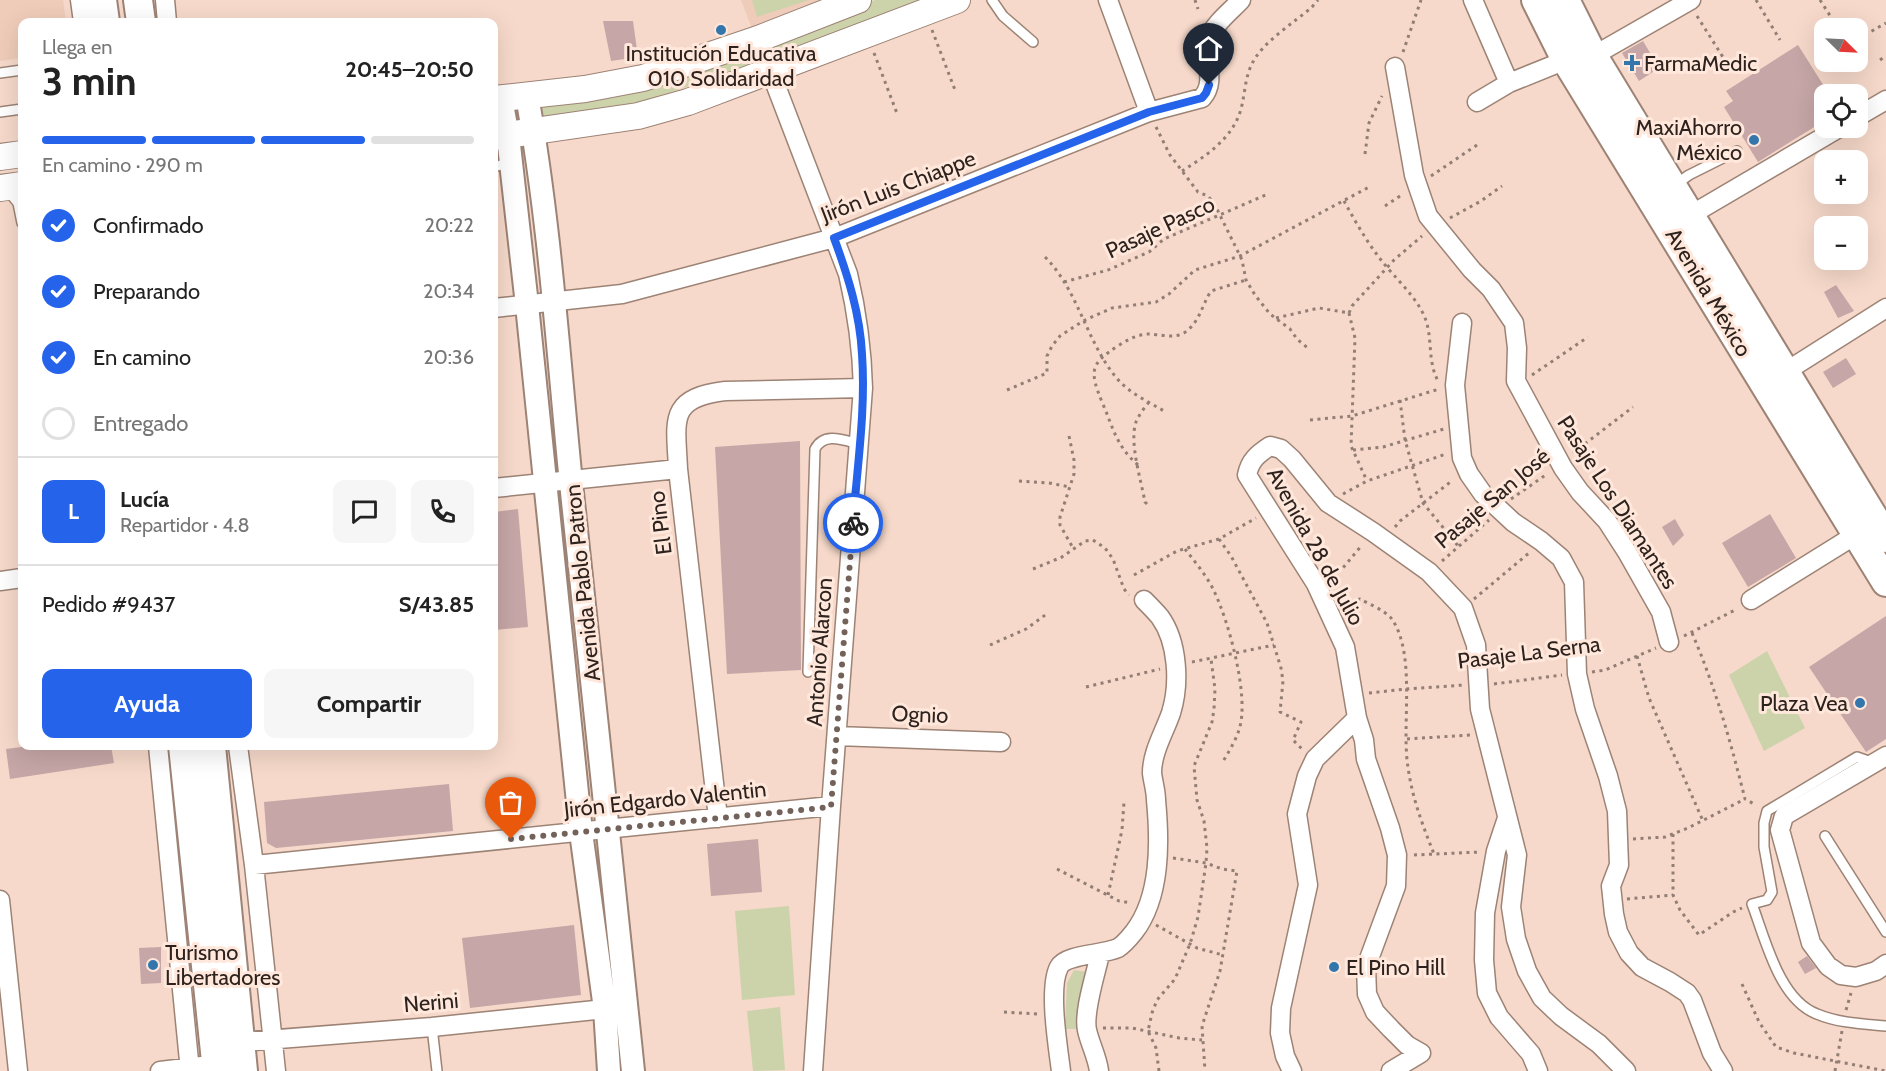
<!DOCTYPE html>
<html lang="es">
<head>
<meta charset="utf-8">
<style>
  :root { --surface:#fff; --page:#f6f6f6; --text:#222; --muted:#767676; --line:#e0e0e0; --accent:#2563eb }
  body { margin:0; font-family:Cabin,sans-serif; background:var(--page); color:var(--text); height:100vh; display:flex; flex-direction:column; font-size:22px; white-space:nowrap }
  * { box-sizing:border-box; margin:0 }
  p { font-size:20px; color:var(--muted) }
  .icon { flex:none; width:33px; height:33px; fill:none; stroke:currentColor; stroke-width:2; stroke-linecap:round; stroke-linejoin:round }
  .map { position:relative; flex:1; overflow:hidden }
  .side { position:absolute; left:18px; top:18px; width:480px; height:732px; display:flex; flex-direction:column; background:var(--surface); border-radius:12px; box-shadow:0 6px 24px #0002 }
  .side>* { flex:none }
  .needle { width:39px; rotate:114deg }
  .tools { position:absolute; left:1814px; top:18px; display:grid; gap:12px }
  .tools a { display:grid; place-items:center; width:54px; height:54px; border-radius:12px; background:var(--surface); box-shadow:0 6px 24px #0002; font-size:30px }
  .pin { position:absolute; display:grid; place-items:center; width:51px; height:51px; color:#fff; margin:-62px -26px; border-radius:50% 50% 50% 0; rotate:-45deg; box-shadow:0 0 6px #0007 }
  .pin .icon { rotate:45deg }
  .courier { position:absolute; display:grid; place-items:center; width:60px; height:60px; margin:-30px; border:4px solid #2563eb; border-radius:50%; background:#fff; color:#222; box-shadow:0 2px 8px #0007 }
  .headline em { font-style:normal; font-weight:700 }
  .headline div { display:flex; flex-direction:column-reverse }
  .headline { display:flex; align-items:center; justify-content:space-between; height:102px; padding:0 24px }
  h1 { font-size:39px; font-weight:700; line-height:45px }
  .bar { display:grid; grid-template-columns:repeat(4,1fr); gap:9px 6px; align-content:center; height:72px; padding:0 24px }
  .bar i { height:8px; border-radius:4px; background:var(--line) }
  .bar .selected { background:var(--accent) }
  .bar p { grid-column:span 4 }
  .line { display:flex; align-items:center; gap:15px; padding:0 24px; border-top:2px solid var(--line) }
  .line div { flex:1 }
  .round { display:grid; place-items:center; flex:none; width:63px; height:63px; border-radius:12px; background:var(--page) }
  ol { padding:0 24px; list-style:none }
  li { display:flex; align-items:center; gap:18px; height:66px }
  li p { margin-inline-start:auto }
  li .icon { padding:6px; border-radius:50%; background:var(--accent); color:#fff; stroke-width:4 }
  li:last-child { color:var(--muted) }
  li i { width:33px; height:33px; border:3px solid var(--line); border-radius:50% }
  .cta { display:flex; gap:12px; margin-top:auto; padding:12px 24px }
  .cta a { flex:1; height:69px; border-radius:12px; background:var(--accent); color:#fff; font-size:24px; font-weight:700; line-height:69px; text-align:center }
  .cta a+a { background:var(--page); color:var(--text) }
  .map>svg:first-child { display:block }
  .built { fill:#efccb9 }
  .green { fill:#ccd3ab }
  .building { fill:#c6a6a6 }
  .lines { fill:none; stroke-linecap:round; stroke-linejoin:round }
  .service-casing { stroke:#9d8375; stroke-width:12 }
  .minor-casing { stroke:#9d8375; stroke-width:21 }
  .tertiary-casing { stroke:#9d8375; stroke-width:26 }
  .secondary-casing { stroke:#9d8375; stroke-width:28 }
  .primary-casing { stroke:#9d8375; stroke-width:32 }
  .path { stroke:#927e74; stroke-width:3; stroke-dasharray:3 4.5; stroke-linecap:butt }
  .service { stroke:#fff; stroke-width:9 }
  .minor { stroke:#fff; stroke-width:18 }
  .tertiary { stroke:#fff; stroke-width:22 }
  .secondary { stroke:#fff; stroke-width:26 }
  .primary { stroke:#fff; stroke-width:28 }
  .done { stroke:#73625a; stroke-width:6; stroke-dasharray:0 10.8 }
  .route { stroke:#2563eb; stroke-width:8 }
  .poi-dot { fill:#3276ac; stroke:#ffe8db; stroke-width:2 }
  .labels { text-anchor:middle; stroke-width:6; stroke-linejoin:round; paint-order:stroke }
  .poi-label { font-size:22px; fill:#2d221d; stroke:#ffe8db; text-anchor:start }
  .street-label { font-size:22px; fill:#2d221d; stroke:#ffe8db }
</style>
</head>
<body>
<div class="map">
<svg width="1886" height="1071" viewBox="0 0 1886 1071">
  <rect width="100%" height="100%" fill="#f6d9ca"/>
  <path class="built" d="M0 0H63L66 22H22V58L0 61Z
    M741 0H824L752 29Z"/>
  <path class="green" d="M752 0H809L757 17Z
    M875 0H920L775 57 771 55 769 42Z
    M751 54 753 59 752 64 646 101 545 120 536 115 540 102Z
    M1767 651 1805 728 1764 751 1729 675Z
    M789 906 795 995 742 1000 735 911Z
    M1074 970 1087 972 1079 999 1082 1029H1065L1067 983Z
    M780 1007 785 1070 753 1071 747 1011Z"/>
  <path class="building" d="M603 21H633L638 57 611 61Z
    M1643 41 1659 68 1639 81 1622 53Z
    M1798 45 1829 94H1824V97L1818 101 1824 111V121L1758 162 1724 107 1733 101 1726 91Z
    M1836 285 1854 311 1838 318 1824 292Z
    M1846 358 1856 374 1833 388 1823 372Z
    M800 441 801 670 727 674 715 447Z
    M518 509 528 627 494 630V512Z
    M1770 514 1796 558 1748 587 1722 543Z
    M1675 519 1684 535 1673 546 1662 527Z
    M1886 616V739L1866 752 1809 667Z
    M29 746H111L114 763 10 779 6 749Z
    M449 784 453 831 276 848 267 843 264 802Z
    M758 839 762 892 711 896 707 844Z
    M574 925 581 995 470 1008 462 938Z
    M161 947V983L141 984 139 948Z
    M1807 956 1816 968 1805 974 1798 962Z"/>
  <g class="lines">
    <defs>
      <path id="service" d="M992 0 1003 16 1033 42
        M0 73 22 70
        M0 112 22 109
        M494 167 511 162
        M1675 185 1689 175 1737 151
        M8 191 18 203 22 223
        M808 672 815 449C824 432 843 440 859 444
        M1874 763 1857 757 1767 811 1764 823V847L1772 892 1767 900 1752 904C1765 938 1779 1000 1817 1014 1838 1023 1864 1024 1886 1026
        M1825 836 1886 932
        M432 1027 437 1071"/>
      <path id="minor" d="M80 0 83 22
        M165 0 167 22
        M1108 0 1149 112
        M1473 0 1509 83
        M758 39 848 274C857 312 862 349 863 388L831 806 813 1071
        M1593 56 1691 0
        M1395 67 1414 175 1428 216 1472 270 1491 289 1514 323 1517 348 1516 381 1563 468 1580 492 1607 521 1627 552 1661 612 1669 642
        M1477 102 1509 83 1566 60
        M1857 117 1886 100
        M1689 216 1839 128
        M494 308 622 294 834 238 1149 112 1202 98C1218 81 1202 56 1209 37 1215 23 1231 11 1241 0
        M1462 323 1455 385 1462 458 1469 474 1483 494 1513 522 1541 541 1561 558 1574 582 1577 674 1585 709 1608 776 1617 811 1619 865 1611 886 1614 914 1618 932 1629 953 1642 967 1670 982 1687 993 1692 1000 1712 1053 1723 1071
        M1785 372 1886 308
        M494 488 678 469
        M0 581 22 578
        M1751 600 1857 534
        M837 736 1001 742
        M158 746 190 1071
        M238 746 254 865 276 1071
        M1886 756 1784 816 1780 830 1811 943 1828 966 1841 975 1856 977 1876 971 1886 964
        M718 818 678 469C676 421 667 398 725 391L863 388
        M1507 818 1496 851 1485 913 1484 960 1487 993 1499 1017 1531 1054 1538 1071
        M254 865 831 806
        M0 900 18 1071
        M240 1042 432 1027 605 1009 617 1005
        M1421 1053 1407 1045 1391 1029 1375 1012 1367 994 1366 967 1396 886 1397 855 1390 828 1366 759 1364 740 1357 718 1345 647 1316 584 1247 475C1250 460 1258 454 1270 446L1281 449 1292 459 1328 503 1373 532 1429 572 1463 608 1476 645 1480 709 1517 855 1511 907 1516 939 1527 971 1542 998 1561 1016 1599 1044 1626 1071
        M160 1071 202 1066
        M1061 1071C1058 1047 1048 988 1059 967 1066 954 1103 955 1118 948 1123 945 1130 937 1134 932 1161 897 1160 842 1156 800 1156 791 1153 782 1152 773 1152 752 1164 733 1171 713 1180 684 1178 642 1160 617 1155 611 1149 605 1144 600
        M1099 1071C1097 1056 1090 1044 1087 1030 1083 1012 1096 973 1100 954
        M1292 1071 1285 1056 1280 1033 1281 1008 1308 885 1297 814 1307 776 1315 759 1357 718
        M1391 1071 1421 1053"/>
      <path id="tertiary" d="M527 96C550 224 558 353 571 483 591 679 614 875 633 1071
        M501 99 508 136 527 305 581 832 605 1009 609 1071"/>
      <path id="secondary" d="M494 99 585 89 643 78 758 39 858 0
        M494 137 638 116 688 102 957 0
        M0 157 22 154
        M0 188 22 185"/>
      <path id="primary" d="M102 0 105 22
        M138 0 141 22
        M1536 0 1566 60 1886 582
        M1565 0 1593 56 1886 538
        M183 746 217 1071
        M211 746 243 1071"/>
    </defs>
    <use href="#service" class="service-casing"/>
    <use href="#minor" class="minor-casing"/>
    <use href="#tertiary" class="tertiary-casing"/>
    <use href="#secondary" class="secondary-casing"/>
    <use href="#primary" class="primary-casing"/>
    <path class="path" d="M1195 0 1198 9
      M1756 0 1780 40
      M1820 0 1831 17
      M1697 16 1733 73
      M932 30 955 90
      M1865 35 1886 23
      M1403 52 1421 0
      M874 53 898 116
      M1880 60 1886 56
      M1156 127 1170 155 1198 192 1208 196 1215 205 1242 260 1246 280 1255 295 1270 314 1290 329 1297 339 1309 349
      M1365 154 1369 123 1382 96
      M1182 171C1206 156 1233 138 1241 109 1245 94 1245 77 1252 64 1261 43 1295 22 1312 7L1318 0
      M1431 176 1477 145
      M1344 201C1355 221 1367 242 1381 260 1394 277 1417 297 1425 318 1433 338 1427 360 1438 381
      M1385 206 1403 194
      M1450 218 1481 201 1502 186
      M1045 257C1078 290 1086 340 1115 376 1127 392 1147 401 1164 411
      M1064 282 1108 270 1149 252 1164 239 1268 194
      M1349 313 1352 306 1394 260 1422 236
      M1349 313 1355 338 1351 446 1367 481
      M1276 318 1319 308 1349 313
      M1532 375 1588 337
      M1007 390 1047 373V356L1052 346 1060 336 1083 321 1112 308 1156 302 1169 294 1195 270 1240 256 1371 186
      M1400 400 1405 440 1423 503 1459 547
      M1149 402C1144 408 1139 415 1136 422 1129 442 1141 480 1145 502L1150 507
      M1310 420 1352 416 1439 389
      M1069 436 1074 460V474L1060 517V525L1073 548
      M1353 450 1383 447 1444 429
      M1573 453 1633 407
      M1138 465C1116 446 1113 427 1102 402 1090 372 1089 364 1118 346 1127 340 1136 335 1148 334 1159 334 1173 339 1184 333 1200 322 1201 307 1211 291L1246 280
      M1019 481 1049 483 1070 487
      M1343 494 1367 481 1446 454
      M1511 499 1547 474
      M1395 527 1400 521 1453 480
      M1219 539 1231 556 1267 623 1281 668 1283 681 1280 712 1301 722 1293 740 1302 749
      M1185 549C1195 562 1207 576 1214 591 1229 622 1250 698 1239 730 1235 742 1228 753 1222 763
      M1442 561 1489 520
      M1033 569 1062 557 1085 541 1093 540 1105 548 1113 559 1124 589 1129 595
      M1134 575 1177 551 1219 539 1256 518
      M1331 576 1342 569 1362 545
      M1474 599 1529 553
      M1343 604 1360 599C1369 604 1384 610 1391 618 1417 653 1401 726 1408 767 1412 798 1423 826 1434 854
      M1692 633C1715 686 1731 743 1745 799L1756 805
      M1684 636 1737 609
      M990 645 1026 629 1048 613
      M1637 656 1649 698 1703 821
      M1192 662 1274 645
      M1592 672 1605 670 1656 648
      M1494 684 1562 675
      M1086 687 1160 669
      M1369 693 1406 689 1464 685
      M1407 739 1470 735
      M1673 834V895L1680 910 1699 935 1733 912 1742 908
      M1633 839 1665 837 1688 828 1745 799
      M1414 855 1480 852
      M1173 858 1206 863 1222 869 1237 871 1220 971 1202 1026 1205 1071
      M1057 869 1119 901 1131 903
      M1108 895 1122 830 1124 802
      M1627 899 1673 895
      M1156 925 1197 948 1223 955
      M1742 984 1759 1022 1776 1047 1794 1053 1886 1071
      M1846 1010 1851 993
      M1004 1012 1037 1014
      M1103 1028H1132L1179 1038 1202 1040
      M1159 1071 1156 1048 1148 1031 1152 1013 1157 1000 1175 979 1190 944 1198 917 1206 863 1207 848 1204 821 1197 800 1194 766 1212 722 1214 709 1215 689 1211 659
      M1835 1071 1842 1031"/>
    <use href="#service" class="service"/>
    <use href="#minor" class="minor"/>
    <use href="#tertiary" class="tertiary"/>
    <use href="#secondary" class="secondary"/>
    <use href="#primary" class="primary"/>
  </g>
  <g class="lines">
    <path class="done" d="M511 839 831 807 853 523"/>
    <path class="route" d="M853 523C857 467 866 410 862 354 860 314 848 276 834 238L1149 112 1202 98 1206 93 1209 85"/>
  </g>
  <g class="poi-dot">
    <circle cx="721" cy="30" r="6"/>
    <path d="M1629 54h6v6h6v6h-6v6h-6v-6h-6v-6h6z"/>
    <circle cx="1754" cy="140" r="6"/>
    <circle cx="1860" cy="703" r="6"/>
    <circle cx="153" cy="965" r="6"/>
    <circle cx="1334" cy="967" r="6"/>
  </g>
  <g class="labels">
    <g class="poi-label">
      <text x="721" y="61" text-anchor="middle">Institución Educativa<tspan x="721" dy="25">010 Solidaridad</tspan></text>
      <text x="1644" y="71">FarmaMedic</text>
      <text x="1742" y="135" text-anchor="end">MaxiAhorro<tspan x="1742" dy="25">México</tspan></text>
      <text x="1848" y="711" text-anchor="end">Plaza Vea</text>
      <text x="165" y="960">Turismo<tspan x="165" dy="25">Libertadores</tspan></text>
      <text x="1346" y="975">El Pino Hill</text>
    </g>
    <g class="street-label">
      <text transform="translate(898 186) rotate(-21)" y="8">Jirón Luis Chiappe</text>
      <text transform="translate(1160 227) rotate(-25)" y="8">Pasaje Pasco</text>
      <text transform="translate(1709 292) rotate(59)" y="8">Avenida México</text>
      <text transform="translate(1492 498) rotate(-40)" y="8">Pasaje San José</text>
      <text transform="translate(1618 502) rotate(57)" y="8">Pasaje Los Diamantes</text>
      <text transform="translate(660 523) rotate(-97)" y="8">El Pino</text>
      <text transform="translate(1316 546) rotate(61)" y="8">Avenida 28 de Julio</text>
      <text transform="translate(582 583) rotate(-96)" y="8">Avenida Pablo Patron</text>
      <text transform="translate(819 652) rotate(-86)" y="8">Antonio Alarcon</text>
      <text transform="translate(1529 652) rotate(-7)" y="8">Pasaje La Serna</text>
      <text transform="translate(920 714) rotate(2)" y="8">Ognio</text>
      <text transform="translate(665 799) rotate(-6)" y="8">Jirón Edgardo Valentin</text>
      <text transform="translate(431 1002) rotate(-5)" y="8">Nerini</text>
    </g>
  </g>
</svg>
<div class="tools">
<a><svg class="needle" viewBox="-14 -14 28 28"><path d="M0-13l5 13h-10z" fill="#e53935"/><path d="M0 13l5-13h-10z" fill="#767676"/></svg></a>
<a><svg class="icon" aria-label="locate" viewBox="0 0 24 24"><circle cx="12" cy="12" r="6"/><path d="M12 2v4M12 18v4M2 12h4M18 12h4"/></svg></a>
<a>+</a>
<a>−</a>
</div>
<div class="pin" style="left:511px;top:839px;background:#ea580c"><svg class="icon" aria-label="bag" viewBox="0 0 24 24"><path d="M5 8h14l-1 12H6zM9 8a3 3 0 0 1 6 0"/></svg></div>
<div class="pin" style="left:1209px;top:85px;background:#1f2937"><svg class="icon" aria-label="home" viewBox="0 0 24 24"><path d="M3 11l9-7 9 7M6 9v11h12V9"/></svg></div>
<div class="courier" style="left:853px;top:523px"><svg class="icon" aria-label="bike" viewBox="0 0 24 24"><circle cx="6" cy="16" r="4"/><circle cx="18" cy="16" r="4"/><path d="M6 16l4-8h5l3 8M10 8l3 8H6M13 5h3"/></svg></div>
<section class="side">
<div class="headline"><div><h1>3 min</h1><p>Llega en</p></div><em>20:45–20:50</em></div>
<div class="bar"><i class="selected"></i><i class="selected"></i><i class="selected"></i><i></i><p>En camino · 290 m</p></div>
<ol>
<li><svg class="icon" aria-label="check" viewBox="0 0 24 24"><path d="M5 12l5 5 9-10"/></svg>Confirmado<p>20:22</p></li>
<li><svg class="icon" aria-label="check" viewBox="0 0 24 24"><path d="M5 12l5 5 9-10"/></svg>Preparando<p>20:34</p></li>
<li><svg class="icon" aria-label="check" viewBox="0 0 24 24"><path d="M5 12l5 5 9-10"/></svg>En camino<p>20:36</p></li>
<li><i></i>Entregado</li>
</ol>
<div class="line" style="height:108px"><b class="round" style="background:var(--accent);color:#fff">L</b><div><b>Lucía</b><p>Repartidor · 4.8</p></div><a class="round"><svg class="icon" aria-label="chat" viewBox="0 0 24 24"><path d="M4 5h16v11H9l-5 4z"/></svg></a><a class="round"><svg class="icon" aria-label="phone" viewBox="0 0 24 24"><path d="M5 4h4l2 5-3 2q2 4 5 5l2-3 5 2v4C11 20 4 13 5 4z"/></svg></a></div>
<div class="line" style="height:78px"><div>Pedido #9437</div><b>S/43.85</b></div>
<div class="cta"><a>Ayuda</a><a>Compartir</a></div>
</section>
</div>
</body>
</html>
